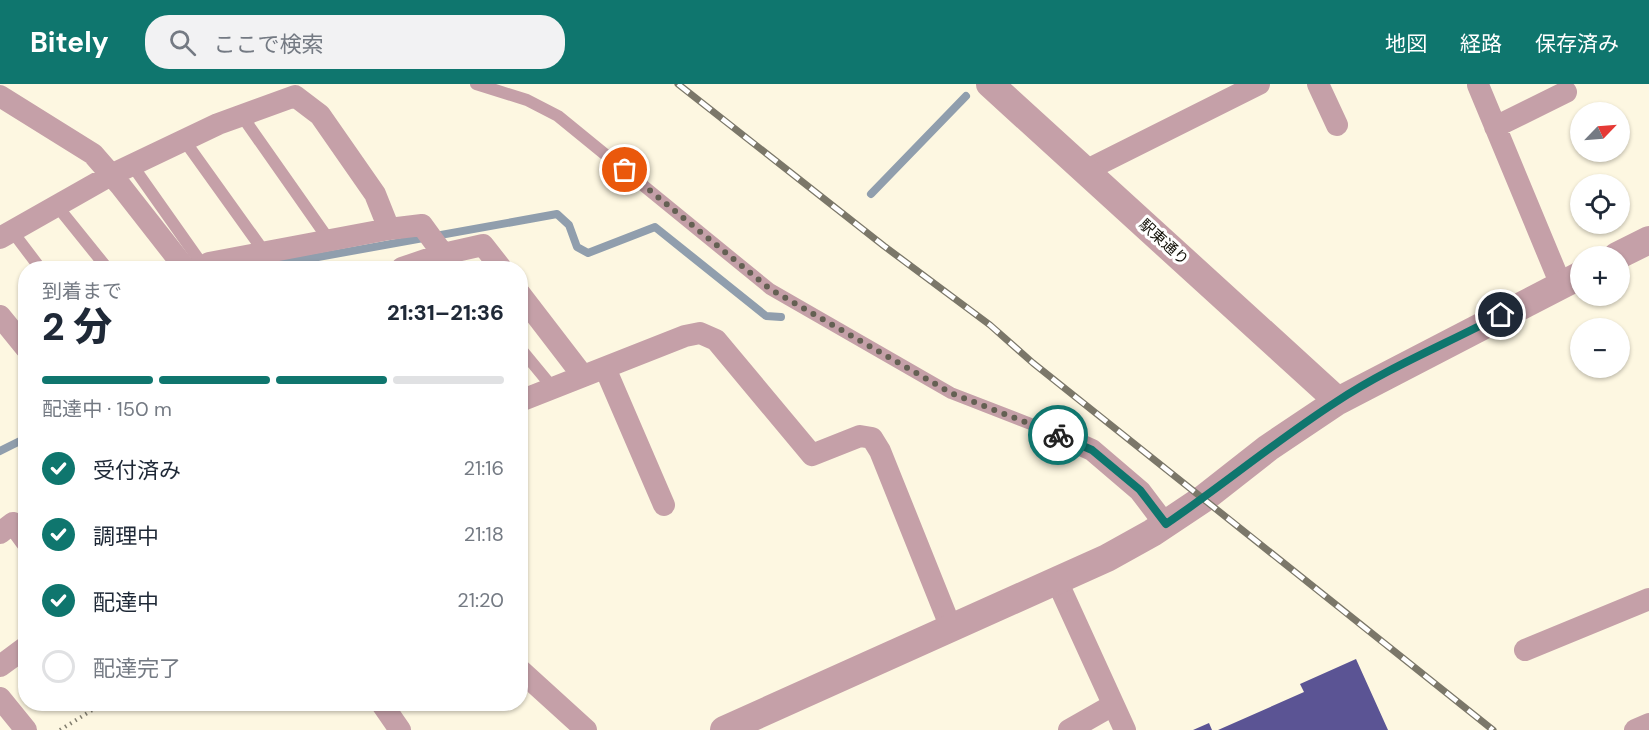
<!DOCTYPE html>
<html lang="ja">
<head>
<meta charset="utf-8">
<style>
  :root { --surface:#fff; --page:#f2f2f3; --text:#1f2937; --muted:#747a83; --line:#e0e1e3; --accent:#0f766e }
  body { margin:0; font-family:"DM Sans","Noto Sans JP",sans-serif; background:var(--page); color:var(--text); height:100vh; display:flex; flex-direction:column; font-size:22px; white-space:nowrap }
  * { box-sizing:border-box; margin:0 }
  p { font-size:20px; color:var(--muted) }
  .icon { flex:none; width:33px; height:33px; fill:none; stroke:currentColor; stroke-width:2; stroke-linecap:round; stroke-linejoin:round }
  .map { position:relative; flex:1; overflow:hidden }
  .details { position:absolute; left:18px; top:177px; width:510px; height:450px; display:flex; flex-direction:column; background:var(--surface); border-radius:24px; box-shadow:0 2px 4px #0004 }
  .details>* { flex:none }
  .needle { width:39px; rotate:65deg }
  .buttons { position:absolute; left:1570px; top:18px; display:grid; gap:12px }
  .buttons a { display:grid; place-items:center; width:60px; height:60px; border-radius:50%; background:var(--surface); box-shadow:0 2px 4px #0004; font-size:30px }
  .pin { position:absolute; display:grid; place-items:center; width:51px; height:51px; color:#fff; margin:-26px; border:3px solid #fff; border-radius:50%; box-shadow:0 2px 6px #0007 }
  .courier { position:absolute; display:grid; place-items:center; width:60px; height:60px; margin:-30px; border:4px solid #0f766e; border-radius:50%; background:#fff; color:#222; box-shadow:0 2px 8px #0007 }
  .head em { font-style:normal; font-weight:800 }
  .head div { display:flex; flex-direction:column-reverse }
  .head { display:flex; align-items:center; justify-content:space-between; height:102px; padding:0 24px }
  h1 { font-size:39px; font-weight:800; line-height:45px }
  .bar { display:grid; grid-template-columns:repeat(4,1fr); gap:9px 6px; align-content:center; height:72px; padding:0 24px }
  .bar i { height:8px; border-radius:4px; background:var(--line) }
  .bar .on { background:var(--accent) }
  .bar p { grid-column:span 4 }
  ol { padding:0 24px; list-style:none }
  li { display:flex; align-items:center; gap:18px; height:66px }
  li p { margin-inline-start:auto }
  li .icon { padding:6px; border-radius:50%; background:var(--accent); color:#fff; stroke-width:4 }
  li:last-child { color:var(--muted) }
  li i { width:33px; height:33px; border:3px solid var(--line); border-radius:50% }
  header { display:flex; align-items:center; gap:36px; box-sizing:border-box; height:84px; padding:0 30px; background:var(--accent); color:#fff }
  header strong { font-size:28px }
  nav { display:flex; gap:33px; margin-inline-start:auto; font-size:21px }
  .search { width:420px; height:54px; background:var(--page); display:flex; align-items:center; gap:15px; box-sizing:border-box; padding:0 21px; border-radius:24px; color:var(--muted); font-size:22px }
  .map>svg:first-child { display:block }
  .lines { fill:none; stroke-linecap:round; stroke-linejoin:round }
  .stream { stroke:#909ead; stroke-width:8 }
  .building { fill:#5b5494 }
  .path { stroke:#837f70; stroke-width:4; stroke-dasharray:1.5 4.5; stroke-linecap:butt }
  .service { stroke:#c5a0a8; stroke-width:12 }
  .minor { stroke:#c5a0a8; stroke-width:22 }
  .tertiary { stroke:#c5a0a8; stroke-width:28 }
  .rail-casing { stroke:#7b7769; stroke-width:7 }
  .rail { stroke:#fff; stroke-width:4.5; stroke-dasharray:14; stroke-linecap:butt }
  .done { stroke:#646053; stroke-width:6; stroke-dasharray:0 10.8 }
  .route { stroke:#0f766e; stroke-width:8 }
  .labels { text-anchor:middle; stroke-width:6; stroke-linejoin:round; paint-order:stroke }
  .street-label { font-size:15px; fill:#110f07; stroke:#fff }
</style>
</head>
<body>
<header>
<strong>Bitely</strong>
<div class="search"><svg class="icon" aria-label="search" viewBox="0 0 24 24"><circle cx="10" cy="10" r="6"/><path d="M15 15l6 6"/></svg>ここで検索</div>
<nav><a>地図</a><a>経路</a><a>保存済み</a></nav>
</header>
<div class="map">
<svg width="1649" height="646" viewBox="0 0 1649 646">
  <rect width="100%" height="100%" fill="#fdf7e1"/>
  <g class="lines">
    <path class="stream" d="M871 110 966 12
      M257 184 557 130 569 141 577 163 588 169 655 143 766 232 781 233
      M0 367 26 354"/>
  </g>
  <path class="building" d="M1356 575 1388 646H1218L1304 608 1300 600Z
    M1209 639 1212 646H1193Z"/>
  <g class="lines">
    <path class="path" d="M60 646 102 620"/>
    <path class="service" d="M476 0 527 16 558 32 770 205 951 309 1054 349
      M242 32 329 156
      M184 56 265 169
      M132 81 204 183
      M57 122 107 184
      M12 147 40 184
      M443 170 455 184
      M520 264 553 304"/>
    <path class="minor" d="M1318 0 1337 41
      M1478 1 1561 201
      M0 12 93 70 120 101 185 184
      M1495 43 1566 8
      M1085 87 1259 0
      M0 154 111 91 218 40 295 12 320 31 375 110 389 145
      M202 184 209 179 389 145 422 141 443 170
      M402 184 443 170 483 161 501 184
      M520 210 583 292
      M0 232 26 264
      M605 284 664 421
      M520 317 685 252 700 249 716 256 812 371 860 352 872 354 880 367 951 544
      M1054 349 1092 366 1140 407 1165 440
      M0 449 13 439 26 457
      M1057 497 1125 646
      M1525 566 1649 515
      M0 582 26 563
      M520 586 586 646
      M0 614 26 646
      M382 620 400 646
      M1069 646 1113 621
      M1635 646 1649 640"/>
    <path class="tertiary" d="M990 0 1338 317
      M1617 172 1649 156
      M724 646 1107 474 1152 449 1203 415 1268 364 1338 317 1581 191"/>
    <defs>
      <path id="rail" d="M678 0 884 162 990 241 1033 279 1493 646"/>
    </defs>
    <use href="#rail" class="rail-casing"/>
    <use href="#rail" class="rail"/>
  </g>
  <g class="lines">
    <path class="done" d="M625 86 770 205 951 309 1058 351"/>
    <path class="route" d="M1058 351 1092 366 1140 406 1166 440C1223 401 1277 356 1336 318 1387 284 1446 260 1501 231"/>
  </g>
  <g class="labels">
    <g class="street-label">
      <text transform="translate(1164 158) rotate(42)" y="5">駅東通り</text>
    </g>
  </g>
</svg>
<div class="buttons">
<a><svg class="needle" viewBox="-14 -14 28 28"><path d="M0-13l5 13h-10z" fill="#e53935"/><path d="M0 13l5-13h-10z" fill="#747a83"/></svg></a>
<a><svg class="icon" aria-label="locate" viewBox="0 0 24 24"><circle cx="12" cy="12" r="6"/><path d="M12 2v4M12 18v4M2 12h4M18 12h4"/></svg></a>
<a>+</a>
<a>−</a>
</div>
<div class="pin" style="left:625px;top:86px;background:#ea580c"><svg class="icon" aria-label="bag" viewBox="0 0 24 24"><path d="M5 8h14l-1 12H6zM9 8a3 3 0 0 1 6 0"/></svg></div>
<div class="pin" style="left:1501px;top:231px;background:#1f2937"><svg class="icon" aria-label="home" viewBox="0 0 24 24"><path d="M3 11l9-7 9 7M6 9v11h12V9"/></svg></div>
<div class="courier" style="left:1058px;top:351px"><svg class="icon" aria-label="bike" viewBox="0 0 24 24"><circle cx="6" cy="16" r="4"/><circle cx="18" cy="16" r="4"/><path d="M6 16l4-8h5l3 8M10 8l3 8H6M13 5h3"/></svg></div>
<section class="details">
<div class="head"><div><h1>2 分</h1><p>到着まで</p></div><em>21:31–21:36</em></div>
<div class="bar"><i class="on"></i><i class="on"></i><i class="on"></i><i></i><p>配達中 · 150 m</p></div>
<ol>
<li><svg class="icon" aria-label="check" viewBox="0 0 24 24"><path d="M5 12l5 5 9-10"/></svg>受付済み<p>21:16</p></li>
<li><svg class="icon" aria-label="check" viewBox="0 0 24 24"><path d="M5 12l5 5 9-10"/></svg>調理中<p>21:18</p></li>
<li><svg class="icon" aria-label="check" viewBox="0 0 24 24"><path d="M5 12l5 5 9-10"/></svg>配達中<p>21:20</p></li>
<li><i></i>配達完了</li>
</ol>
</section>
</div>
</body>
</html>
